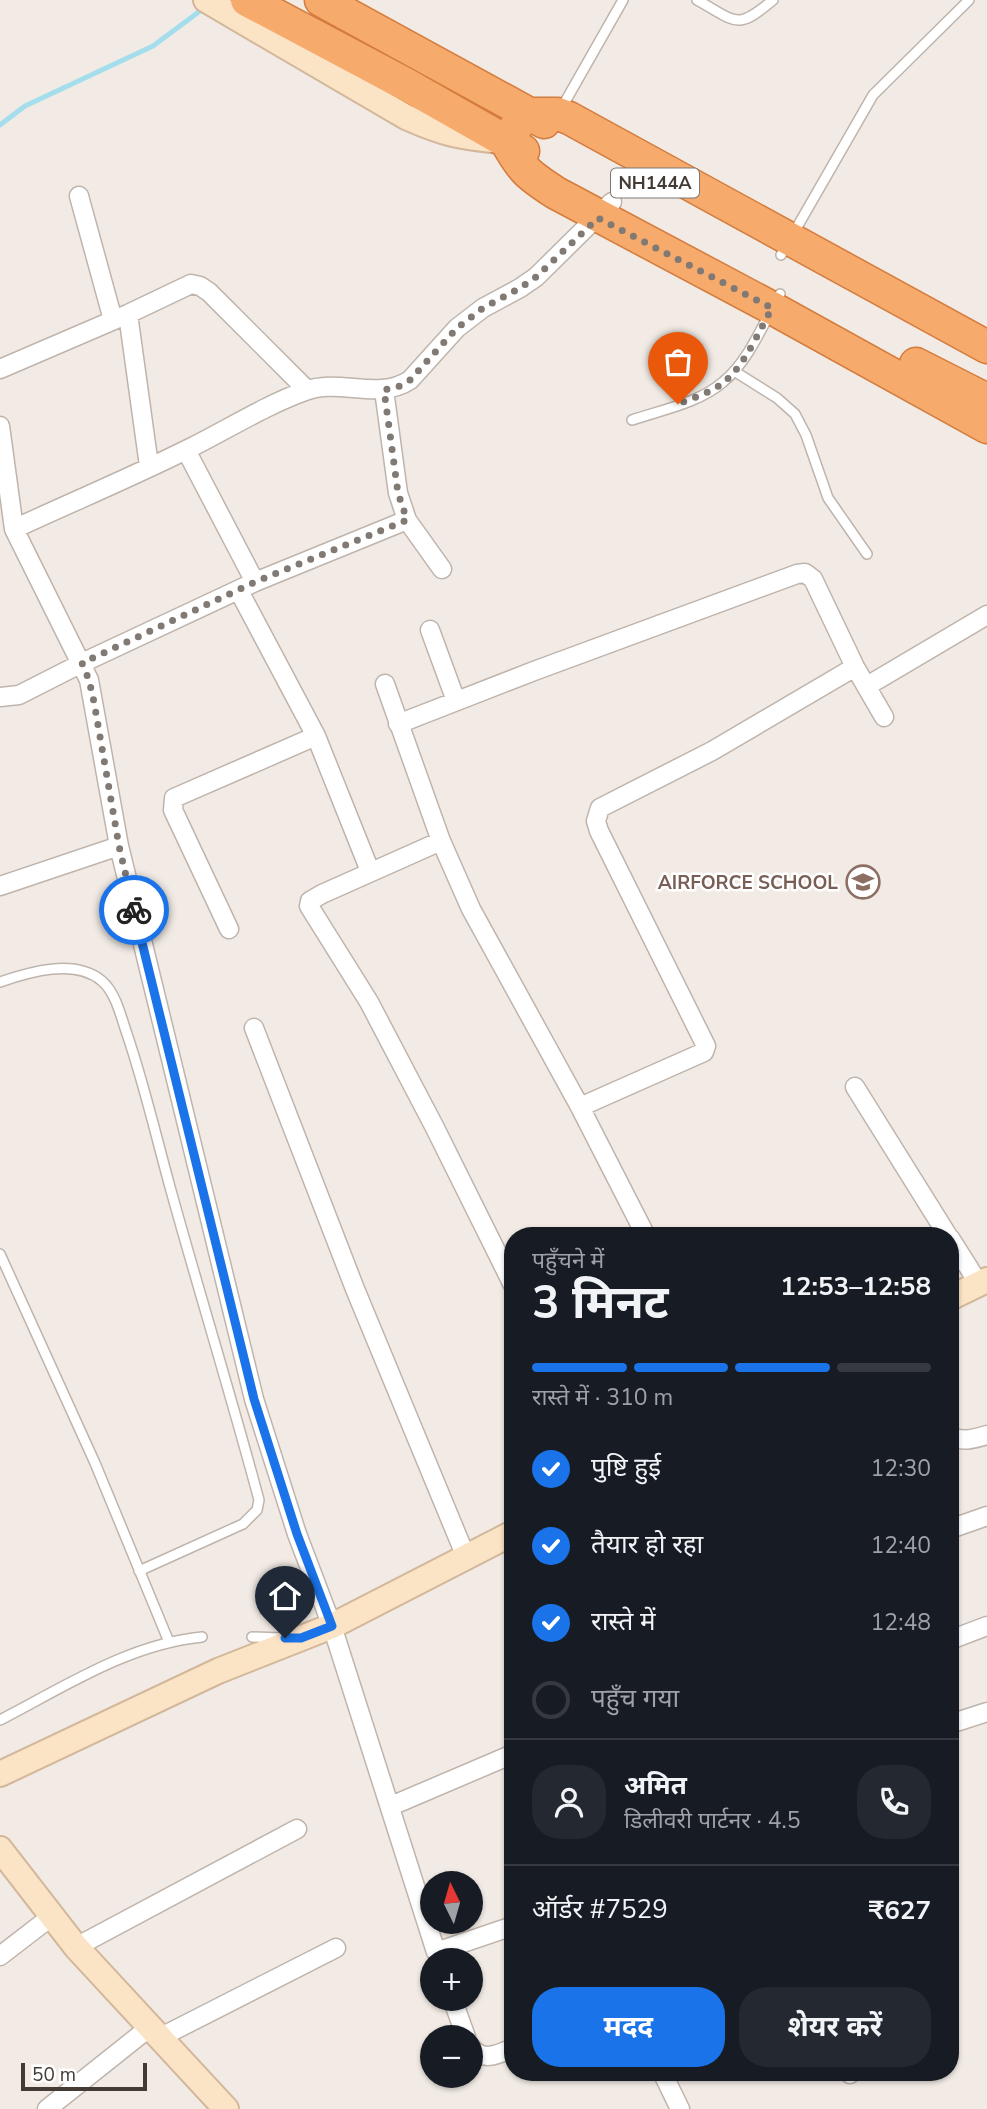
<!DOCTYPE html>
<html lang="hi">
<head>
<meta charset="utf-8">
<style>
  :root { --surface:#171b24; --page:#242831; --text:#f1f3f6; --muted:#9ea1a6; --line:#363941; --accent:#1a73e8 }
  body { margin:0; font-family:"Nunito Sans","Noto Sans Devanagari",sans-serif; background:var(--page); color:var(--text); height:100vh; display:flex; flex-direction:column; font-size:26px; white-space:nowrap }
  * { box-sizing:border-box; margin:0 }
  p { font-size:23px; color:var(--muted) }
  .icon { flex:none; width:38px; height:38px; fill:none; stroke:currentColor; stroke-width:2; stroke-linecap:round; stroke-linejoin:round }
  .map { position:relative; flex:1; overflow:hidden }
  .panel { position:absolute; left:504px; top:1227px; width:455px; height:854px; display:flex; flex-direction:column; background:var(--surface); border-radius:28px; box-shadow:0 2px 5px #0004 }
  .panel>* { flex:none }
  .needle { width:46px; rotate:355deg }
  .tools { position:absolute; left:420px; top:1871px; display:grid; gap:14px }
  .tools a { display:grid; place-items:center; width:63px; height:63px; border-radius:50%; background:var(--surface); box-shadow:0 2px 5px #0004; font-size:35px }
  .scale { position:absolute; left:21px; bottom:18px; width:126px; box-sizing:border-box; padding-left:7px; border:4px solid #443b35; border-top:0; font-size:19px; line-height:24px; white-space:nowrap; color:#443b35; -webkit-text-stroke:5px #fff; paint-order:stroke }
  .pin { position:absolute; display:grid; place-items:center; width:60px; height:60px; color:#fff; margin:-72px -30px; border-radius:50% 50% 50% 0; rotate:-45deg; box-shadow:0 0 7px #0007 }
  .pin .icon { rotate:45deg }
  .courier { position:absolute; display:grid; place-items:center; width:70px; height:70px; margin:-35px; border:5px solid #1a73e8; border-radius:50%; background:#fff; color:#222; box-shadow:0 2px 9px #0007 }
  .overview em { font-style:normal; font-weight:700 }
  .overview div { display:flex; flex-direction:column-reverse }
  .overview { display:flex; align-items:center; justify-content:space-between; height:119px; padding:0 28px }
  h1 { font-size:46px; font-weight:700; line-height:52px }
  .bar { display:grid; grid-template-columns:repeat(4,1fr); gap:10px 7px; align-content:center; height:84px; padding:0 28px }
  .bar i { height:9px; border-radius:5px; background:var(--line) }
  .bar .active { background:var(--accent) }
  .bar p { grid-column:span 4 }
  .line { display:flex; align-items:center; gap:18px; padding:0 28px; border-top:2px solid var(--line) }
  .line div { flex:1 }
  .round { display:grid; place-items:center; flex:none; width:74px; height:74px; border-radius:28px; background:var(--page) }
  ol { padding:0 28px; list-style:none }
  li { display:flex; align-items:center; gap:21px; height:77px }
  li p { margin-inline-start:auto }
  li .icon { padding:7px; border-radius:50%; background:var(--accent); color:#fff; stroke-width:4 }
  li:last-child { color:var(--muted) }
  li i { width:38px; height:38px; border:4px solid var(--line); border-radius:50% }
  .action { display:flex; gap:14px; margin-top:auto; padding:14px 28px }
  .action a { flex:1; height:80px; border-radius:28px; background:var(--accent); color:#fff; font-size:28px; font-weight:700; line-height:80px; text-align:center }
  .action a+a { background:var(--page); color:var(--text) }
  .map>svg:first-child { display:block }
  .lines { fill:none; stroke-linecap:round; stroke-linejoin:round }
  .stream { stroke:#a4deec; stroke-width:5 }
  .lane-casing { stroke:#bfb4ac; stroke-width:12 }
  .street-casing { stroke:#bfb4ac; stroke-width:21 }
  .secondary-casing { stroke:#d2b79a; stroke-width:28 }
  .highway-casing { stroke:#d47c3d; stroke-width:35 }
  .lane { stroke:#fff; stroke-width:9 }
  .street { stroke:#fff; stroke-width:18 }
  .secondary { stroke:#fbe3c6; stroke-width:24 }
  .highway { stroke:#f6aa6c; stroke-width:32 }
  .done { stroke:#817973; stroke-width:7; stroke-dasharray:0 12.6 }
  .route { stroke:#1a73e8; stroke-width:9 }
  .labels { text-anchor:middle; stroke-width:5; stroke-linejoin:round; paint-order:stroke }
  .shield { fill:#fff; stroke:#7c7672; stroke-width:2 }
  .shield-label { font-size:18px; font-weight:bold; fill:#443b35 }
  .education-label { font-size:19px; font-weight:bold; fill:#785e54; stroke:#fff; text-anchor:end }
</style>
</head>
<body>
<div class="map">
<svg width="987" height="2109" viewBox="0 0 987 2109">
  <rect width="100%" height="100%" fill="#f2ebe5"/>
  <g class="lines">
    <path class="stream" d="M0 125 25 106 153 46 204 8"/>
    <defs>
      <path id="lane" d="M697 0C737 22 736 31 773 0
        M561 109 623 0
        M781 255 873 95 969 0
        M734 371 777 398 795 414 806 435 828 498 867 554
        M632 420C661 410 699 403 723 382 749 361 764 322 780 294
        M0 982C29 972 75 958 102 981 116 993 121 1017 127 1034 144 1084 156 1136 170 1187 199 1292 231 1395 259 1500L257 1510 243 1524 139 1571
        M0 1254 95 1463 169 1642
        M252 1637 282 1638
        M0 1720C64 1687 129 1644 202 1637"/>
      <path id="street" d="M79 196 113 320
        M128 314 149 466
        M0 369 128 314 191 284 200 286 209 292 307 390
        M384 390 398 493 407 520 442 569
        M0 426 14 529 89 680 119 846 254 1399 297 1534 332 1626 436 1952 513 1926
        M186 450 255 582
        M14 529C72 502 132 477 190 448 228 429 266 405 305 391 340 378 378 401 410 380L457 328 483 308 520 288 536 277 612 202
        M239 591 316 736 370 871
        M430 630 456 701
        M385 684 441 841 471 909 580 1107 646 1236
        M867 686 987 615
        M0 697 19 695 82 663 255 582 407 520
        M398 724 534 671 797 574 805 573 813 579 855 667 884 717
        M441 841 322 894 310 901 309 906 369 1002 434 1126 513 1285
        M0 886 119 846
        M229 929 173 810 174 798 316 736
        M254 1028 355 1289 466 1557
        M855 1087 948 1236
        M580 1107 704 1052 706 1046 599 831 596 821 600 808 712 751 855 667
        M950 1238 979 1284
        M950 1437C964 1442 973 1439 987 1435
        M950 1529 987 1516
        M950 1640 987 1626
        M950 1724 987 1712
        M391 1806 513 1754
        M76 1947 297 1829
        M0 1956 52 1916
        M452 1998 466 2037
        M161 2037 336 1948
        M471 2047C483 2062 497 2055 513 2048
        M662 2072 680 2109
        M850 2072V2074
        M47 2109 150 2027"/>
      <path id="secondary" d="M206 0 406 117C444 134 460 137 501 141
        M950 1298 987 1280
        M0 1774 218 1671 332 1626 513 1533
        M0 1849 76 1947 226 2109"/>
      <path id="highway" d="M247 0 407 85 523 151
        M321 0 544 122
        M987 347 569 118 558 114H525L506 141C522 170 528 175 556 193L772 308 987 427
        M916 364 987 400"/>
    </defs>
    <use href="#lane" class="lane-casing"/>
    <use href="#street" class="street-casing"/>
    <use href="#secondary" class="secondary-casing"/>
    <use href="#highway" class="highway-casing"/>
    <use href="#lane" class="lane"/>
    <use href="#street" class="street"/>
    <use href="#secondary" class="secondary"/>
    <use href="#highway" class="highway"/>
  </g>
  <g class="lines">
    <path class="done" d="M134 910 119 846 94 702 89 680 82 663 255 582 407 520 398 493 384 390 400 386 410 380 457 328 483 308 520 288 536 277 598 218 772 308C758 333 745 365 723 383 710 393 693 398 678 404"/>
    <path class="route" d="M134 910 254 1399 297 1534 332 1626 301 1638H285"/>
  </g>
  <defs>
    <symbol id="school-ring" viewBox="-11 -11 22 22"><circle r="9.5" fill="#fff" stroke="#8d6e63" stroke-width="1.5"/><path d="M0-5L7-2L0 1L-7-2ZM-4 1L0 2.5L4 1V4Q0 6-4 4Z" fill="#8d6e63"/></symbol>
  </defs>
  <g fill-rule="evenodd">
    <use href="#school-ring" x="844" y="863" width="38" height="38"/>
  </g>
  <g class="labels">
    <rect class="shield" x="611" y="168.5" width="88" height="29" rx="5"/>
    <g class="shield-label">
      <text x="655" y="189">NH144A</text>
    </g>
    <g class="education-label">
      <text x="838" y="889">AIRFORCE SCHOOL</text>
    </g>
  </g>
</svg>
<div class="tools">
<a><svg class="needle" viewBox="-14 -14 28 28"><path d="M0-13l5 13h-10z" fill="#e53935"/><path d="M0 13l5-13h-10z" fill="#9ea1a6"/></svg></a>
<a>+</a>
<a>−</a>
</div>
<div class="scale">50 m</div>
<div class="pin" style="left:678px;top:404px;background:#ea580c"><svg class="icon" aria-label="bag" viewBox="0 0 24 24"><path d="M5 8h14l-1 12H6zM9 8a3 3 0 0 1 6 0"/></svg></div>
<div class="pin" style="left:285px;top:1638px;background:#1f2937"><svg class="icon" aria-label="home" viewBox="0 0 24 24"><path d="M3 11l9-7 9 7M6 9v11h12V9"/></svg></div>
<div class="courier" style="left:134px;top:910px"><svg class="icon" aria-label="bike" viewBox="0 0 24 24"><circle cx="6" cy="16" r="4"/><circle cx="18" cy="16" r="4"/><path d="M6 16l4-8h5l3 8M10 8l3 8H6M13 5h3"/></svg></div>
<section class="panel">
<div class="overview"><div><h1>3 मिनट</h1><p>पहुँचने में</p></div><em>12:53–12:58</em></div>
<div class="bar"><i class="active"></i><i class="active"></i><i class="active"></i><i></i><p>रास्ते में · 310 m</p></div>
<ol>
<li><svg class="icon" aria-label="check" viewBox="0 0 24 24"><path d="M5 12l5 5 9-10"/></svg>पुष्टि हुई<p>12:30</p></li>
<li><svg class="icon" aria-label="check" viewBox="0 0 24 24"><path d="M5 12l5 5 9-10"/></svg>तैयार हो रहा<p>12:40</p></li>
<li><svg class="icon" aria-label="check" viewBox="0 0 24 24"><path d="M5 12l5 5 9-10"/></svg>रास्ते में<p>12:48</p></li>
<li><i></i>पहुँच गया</li>
</ol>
<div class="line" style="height:126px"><a class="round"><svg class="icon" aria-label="person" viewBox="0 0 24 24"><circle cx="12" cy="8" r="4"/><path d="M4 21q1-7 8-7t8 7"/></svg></a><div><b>अमित</b><p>डिलीवरी पार्टनर · 4.5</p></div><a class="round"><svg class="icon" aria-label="phone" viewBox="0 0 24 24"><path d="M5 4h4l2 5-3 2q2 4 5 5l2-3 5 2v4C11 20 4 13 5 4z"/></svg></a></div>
<div class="line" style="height:91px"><div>ऑर्डर #7529</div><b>₹627</b></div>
<div class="action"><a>मदद</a><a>शेयर करें</a></div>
</section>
</div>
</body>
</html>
